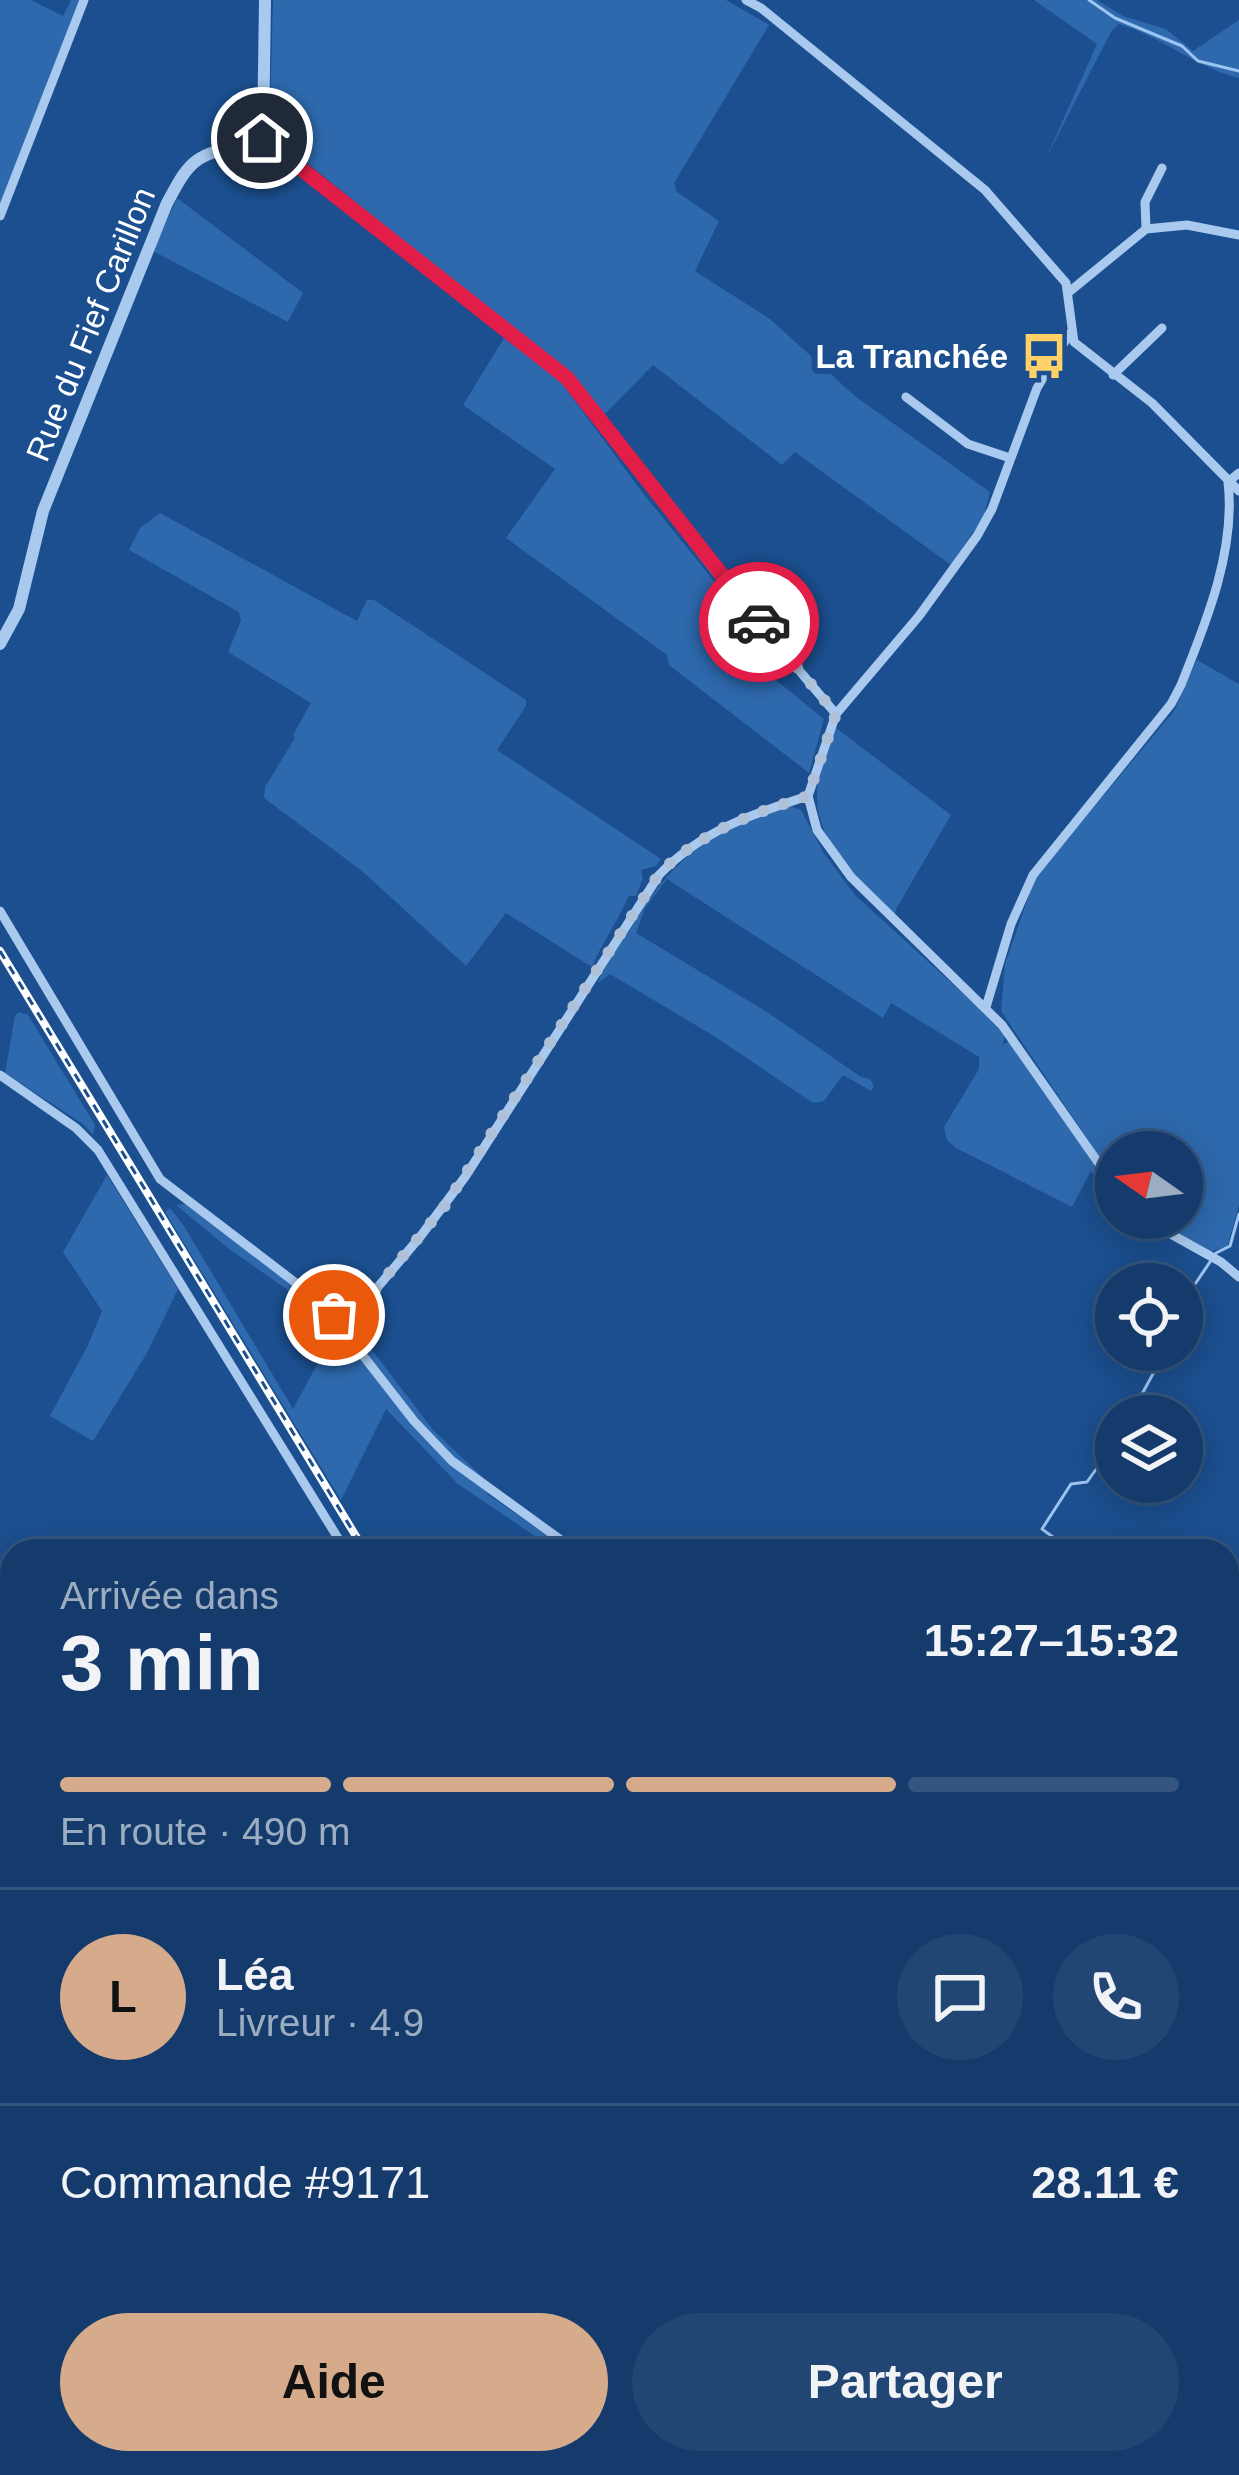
<!DOCTYPE html>
<html lang="fr">
<head>
<meta charset="utf-8">
<style>
  :root { --surface:#143b6b; --page:#214673; --text:#f1f3f6; --muted:#9dadc1; --line:#33557e; --accent:#d6ab8b }
  body { margin:0; font-family:Helvetica,sans-serif; background:var(--page); color:var(--text); height:100vh; display:flex; flex-direction:column; font-size:45px; white-space:nowrap }
  * { box-sizing:border-box; margin:0 }
  p { font-size:39px; color:var(--muted) }
  .icon { flex:none; width:66px; height:66px; fill:none; stroke:currentColor; stroke-width:2; stroke-linecap:round; stroke-linejoin:round }
  .map { position:relative; flex:1; overflow:hidden }
  .sheet { position:absolute; left:0px; top:1539px; width:1239px; height:936px; display:flex; flex-direction:column; background:var(--surface); border-radius:36px 36px 0 0; box-shadow:0 6px 30px #0003,0 0 0 3px var(--line) }
  .sheet>* { flex:none }
  .needle { width:78px; rotate:284deg }
  .fabs { position:absolute; left:1095px; top:1131px; display:grid; gap:24px }
  .fabs a { display:grid; place-items:center; width:108px; height:108px; border-radius:50%; background:var(--surface); box-shadow:0 6px 30px #0003,0 0 0 3px var(--line); font-size:60px }
  .pin { position:absolute; display:grid; place-items:center; width:102px; height:102px; color:#fff; margin:-51px; border:6px solid #fff; border-radius:50%; box-shadow:0 3px 12px #0007 }
  .courier { position:absolute; display:grid; place-items:center; width:120px; height:120px; margin:-60px; border:9px solid #e11d48; border-radius:50%; background:#fff; color:#222; box-shadow:0 3px 15px #0007 }
  .head em { font-style:normal; font-weight:700 }
  .head div { display:flex; flex-direction:column-reverse }
  .head { display:flex; align-items:center; justify-content:space-between; height:204px; padding:0 60px }
  h1 { font-size:78px; font-weight:700; line-height:90px }
  .bar { display:grid; grid-template-columns:repeat(4,1fr); gap:18px 12px; align-content:center; height:144px; padding:0 60px }
  .bar i { height:15px; border-radius:9px; background:var(--line) }
  .bar .selected { background:var(--accent) }
  .bar p { grid-column:span 4 }
  .line { display:flex; align-items:center; gap:30px; padding:0 60px; border-top:3px solid var(--line) }
  .line div { flex:1 }
  .round { display:grid; place-items:center; flex:none; width:126px; height:126px; border-radius:63px; background:var(--page) }
  .action { display:flex; gap:24px; margin-top:auto; padding:24px 60px }
  .action a { flex:1; height:138px; border-radius:72px; background:var(--accent); color:#111; font-size:48px; font-weight:700; line-height:138px; text-align:center }
  .action a+a { background:var(--page); color:var(--text) }
  .map>svg:first-child { display:block }
  .green { fill:#2e69ad }
  .lines { fill:none; stroke-linecap:round; stroke-linejoin:round }
  .stream { stroke:#9cc4f0; stroke-width:3 }
  .minor { stroke:#a9c9ee; stroke-width:9 }
  .tertiary { stroke:#a9c9ee; stroke-width:12 }
  .rail-casing { stroke:#fff; stroke-width:8 }
  .rail { stroke:#1b4f8f; stroke-width:3; stroke-dasharray:9; stroke-linecap:butt }
  .done { stroke:#afc1d8; stroke-width:12; stroke-dasharray:0 21.6 }
  .route { stroke:#e11d48; stroke-width:15 }
  .labels { text-anchor:middle; stroke-width:12; stroke-linejoin:round; paint-order:stroke }
  .street-label { font-size:33px; fill:#fff; stroke:#1b4f8f }
  .poi-label { font-size:33px; font-weight:bold; fill:#fff; stroke:#1b4f8f; text-anchor:end }
</style>
</head>
<body>
<div class="map">
<svg width="1239" height="2475" viewBox="0 0 1239 2475">
  <rect width="100%" height="100%" fill="#1b4f8f"/>
  <path class="green" d="M0 0H31L63 16 71 0H81L0 210Z
    M273 0H726L769 25 674 183 677 192 719 221 695 271 770 319 856 397 990 492 984 516 951 565 795 452 782 465 653 365 604 415 549 358 285 145 270 113Z
    M1034 0H1097L1123 16 1166 29 1193 51 1239 20V78C1194 67 1163 37 1119 24L1111 32 1045 160 1097 44Z
    M177 198 303 293 288 322 153 251Z
    M504 338 561 382 642 492 727 597 735 600 710 638 721 649 728 641 824 719 809 773 669 665 667 655 506 538 555 469 463 405Z
    M160 513 357 621 367 600H374L526 700V706L497 750 661 859 656 866 641 870 643 878 636 896H629C617 922 603 941 592 967L506 913 466 966 362 871 264 798 265 787 295 738 293 735 311 703 228 652 241 621 239 612 129 550 140 528Z
    M1197 660 1239 684V1205L1227 1247 1209 1252 1148 1218H1182V1152H1116V1181L1001 1011 1005 964 1035 878 1174 711Z
    M836 728 951 815 896 909 895 918C834 854 790 819 836 728Z
    M790 806 801 810 823 852 855 895 1001 1028 1005 1034 1003 1045 1009 1041 1116 1195V1211L1091 1171 1072 1207 956 1148 947 1140 944 1127 979 1069V1057L891 1003 883 1018 667 879 645 908 636 933 767 1012 861 1077 870 1079 874 1086 871 1091 843 1075 824 1101 813 1103 714 1036 610 974 598 983C605 963 620 945 631 927 678 851 707 836 790 806Z
    M19 1012 28 1015 95 1125 93 1135 83 1124 5 1073 15 1016Z
    M107 1175 178 1289 147 1353 93 1441 50 1416 88 1345 102 1311 63 1252Z
    M185 1204 314 1299 345 1337 356 1329 433 1430 491 1485 487 1494 570 1551H557L458 1484 386 1409 341 1500 165 1212 170 1208 184 1226 293 1409 332 1337 317 1322 308 1304 229 1249 176 1205Z
    M2 2047 12 2050V2389L0 2414 12 2418V2463H166L162 2473 165 2475H0Z"/>
  <g class="lines">
    <path class="stream" d="M1089 0 1115 18 1182 46 1198 61 1239 71
      M1182 1320 1185 1299 1216 1253 1230 1246 1239 1214
      M1130 1416 1166 1350
      M1055 1551 1057 1540 1042 1529 1071 1484 1087 1482 1116 1441
      M691 2475 695 2463"/>
    <path class="minor" d="M746 0 761 8 985 190 1066 283 1074 342 1152 403 1239 491
      M263 138 567 378 715 571 836 714
      M0 216 84 0
      M1146 229 1145 202 1162 168
      M1069 292 1146 229 1187 225 1239 235
      M1070 333 1037 388 992 509 977 536 919 616 836 714 808 796 817 830 851 877 1002 1025 1116 1188
      M1113 375 1162 328
      M906 397 968 444 1010 458
      M0 911 160 1179 322 1303 414 1421 452 1461 576 1551
      M986 1007 1011 924 1033 875 1171 704 1181 685C1206 623 1236 550 1228 482L1239 473
      M0 1075 76 1128 98 1150 346 1551
      M1142 1218 1221 1262 1239 1277
      M344 1327 420 1237 465 1177 659 875C701 831 752 814 808 796
      M1227 2104 1239 2113"/>
    <path class="tertiary" d="M0 644 19 609 43 511 167 203C186 168 193 153 234 148 246 146 253 145 263 138L265 0"/>
    <defs>
      <path id="rail" d="M0 951 365 1551
        M920 2463 928 2475"/>
    </defs>
    <use href="#rail" class="rail-casing"/>
    <use href="#rail" class="rail"/>
  </g>
  <g class="lines">
    <path class="done" d="M334 1315 344 1327 444 1207 659 874C701 831 752 814 808 796L836 714 759 622"/>
    <path class="route" d="M262 138 567 378 759 622"/>
  </g>
  <defs>
    <symbol id="bus-bare" viewBox="-9 -9 18 18"><path d="M-5-6H5V4H4V6H2V4H-2V6H-4V4H-5ZM-3.5-4V0h7V-4ZM-3.5 1.2v1.5H-2V1.2ZM2 1.2v1.5H3.5V1.2Z" fill="#ffd166" stroke="#1b4f8f" stroke-width="2.5" paint-order="stroke"/></symbol>
  </defs>
  <g fill-rule="evenodd">
    <use href="#bus-bare" x="1011" y="323" width="66" height="66"/>
  </g>
  <g class="labels">
    <g class="street-label">
      <text transform="translate(90 324) rotate(-68)" y="12">Rue du Fief Carillon</text>
    </g>
    <g class="poi-label">
      <text x="1008" y="368">La Tranchée</text>
    </g>
  </g>
</svg>
<div class="fabs">
<a><svg class="needle" viewBox="-14 -14 28 28"><path d="M0-13l5 13h-10z" fill="#e53935"/><path d="M0 13l5-13h-10z" fill="#9dadc1"/></svg></a>
<a><svg class="icon" aria-label="locate" viewBox="0 0 24 24"><circle cx="12" cy="12" r="6"/><path d="M12 2v4M12 18v4M2 12h4M18 12h4"/></svg></a>
<a><svg class="icon" aria-label="layers" viewBox="0 0 24 24"><path d="M12 4l9 5-9 5-9-5zM3 14l9 5 9-5"/></svg></a>
</div>
<div class="pin" style="left:334px;top:1315px;background:#ea580c"><svg class="icon" aria-label="bag" viewBox="0 0 24 24"><path d="M5 8h14l-1 12H6zM9 8a3 3 0 0 1 6 0"/></svg></div>
<div class="pin" style="left:262px;top:138px;background:#1f2937"><svg class="icon" aria-label="home" viewBox="0 0 24 24"><path d="M3 11l9-7 9 7M6 9v11h12V9"/></svg></div>
<div class="courier" style="left:759px;top:622px"><svg class="icon" aria-label="car" viewBox="0 0 24 24"><path d="M5 17H2v-5l4-1 3-4h7l3 4 3 1v5h-3M9 17h6M6 11h13"/><circle cx="7" cy="17" r="2"/><circle cx="17" cy="17" r="2"/></svg></div>
<section class="sheet">
<div class="head"><div><h1>3 min</h1><p>Arrivée dans</p></div><em>15:27–15:32</em></div>
<div class="bar"><i class="selected"></i><i class="selected"></i><i class="selected"></i><i></i><p>En route · 490 m</p></div>
<div class="line" style="height:216px"><b class="round" style="background:var(--accent);color:#111">L</b><div><b>Léa</b><p>Livreur · 4.9</p></div><a class="round"><svg class="icon" aria-label="chat" viewBox="0 0 24 24"><path d="M4 5h16v11H9l-5 4z"/></svg></a><a class="round"><svg class="icon" aria-label="phone" viewBox="0 0 24 24"><path d="M5 4h4l2 5-3 2q2 4 5 5l2-3 5 2v4C11 20 4 13 5 4z"/></svg></a></div>
<div class="line" style="height:156px"><div>Commande #9171</div><b>28.11 €</b></div>
<div class="action"><a>Aide</a><a>Partager</a></div>
</section>
</div>
</body>
</html>
